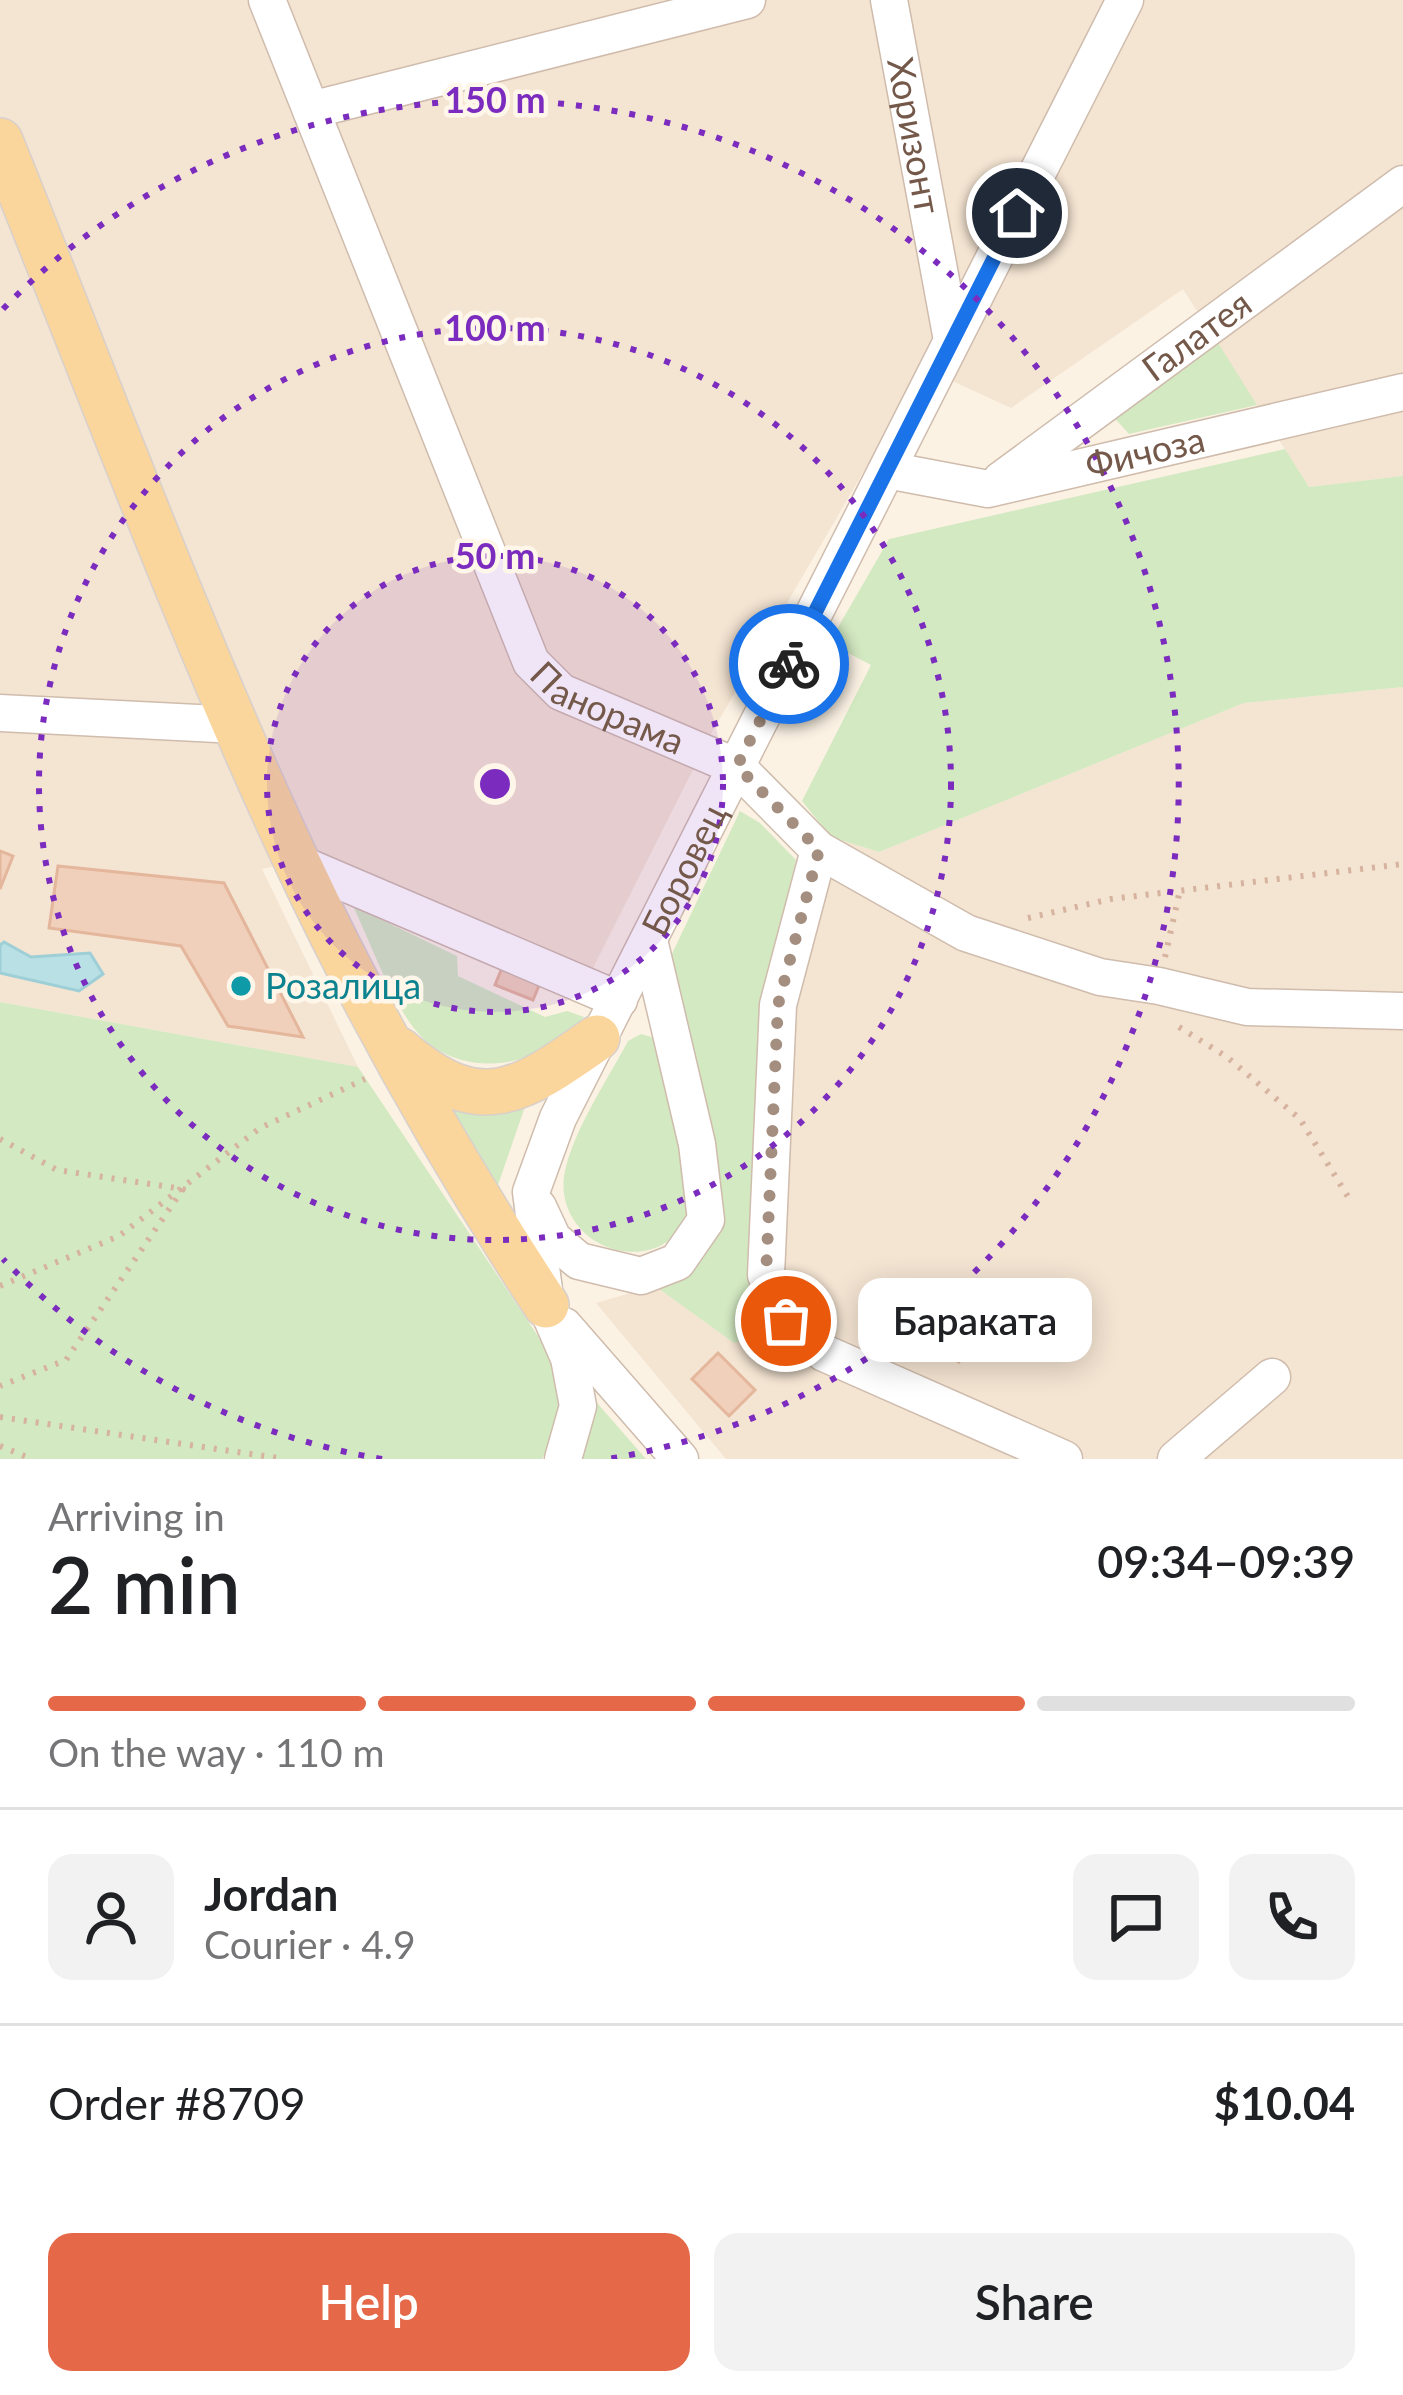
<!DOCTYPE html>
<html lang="en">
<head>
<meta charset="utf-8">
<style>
  :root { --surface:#fff; --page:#f2f2f2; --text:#202124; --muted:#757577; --line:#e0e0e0; --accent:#e56949 }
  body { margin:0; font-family:Lato,sans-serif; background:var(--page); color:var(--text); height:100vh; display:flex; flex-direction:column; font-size:45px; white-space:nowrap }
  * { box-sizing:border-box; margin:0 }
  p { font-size:39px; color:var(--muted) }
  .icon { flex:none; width:66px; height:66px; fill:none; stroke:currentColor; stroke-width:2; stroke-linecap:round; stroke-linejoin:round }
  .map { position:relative; height:1459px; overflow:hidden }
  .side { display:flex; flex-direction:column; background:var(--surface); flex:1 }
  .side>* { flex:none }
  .pin { position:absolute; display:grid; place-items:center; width:102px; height:102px; color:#fff; margin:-51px; border:6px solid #fff; border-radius:50%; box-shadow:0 3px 12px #0007 }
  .courier { position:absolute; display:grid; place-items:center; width:120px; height:120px; margin:-60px; border:9px solid #1a73e8; border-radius:50%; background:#fff; color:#222; box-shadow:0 3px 15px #0007 }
  .bubble { position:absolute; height:84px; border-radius:24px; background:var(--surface); box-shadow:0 6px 30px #0003; font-size:39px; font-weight:600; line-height:84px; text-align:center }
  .head em { font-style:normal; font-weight:600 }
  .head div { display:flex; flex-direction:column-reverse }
  .head { display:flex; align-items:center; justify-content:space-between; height:204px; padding:0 48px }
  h1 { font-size:78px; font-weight:600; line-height:90px }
  .bar { display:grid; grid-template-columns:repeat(4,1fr); gap:18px 12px; align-content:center; height:144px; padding:0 48px }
  .bar i { height:15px; border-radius:9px; background:var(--line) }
  .bar .active { background:var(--accent) }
  .bar p { grid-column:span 4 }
  .line { display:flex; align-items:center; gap:30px; padding:0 48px; border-top:3px solid var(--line) }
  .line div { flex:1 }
  .round { display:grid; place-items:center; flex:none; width:126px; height:126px; border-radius:24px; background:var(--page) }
  .button { display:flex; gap:24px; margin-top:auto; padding:24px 48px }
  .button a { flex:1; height:138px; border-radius:24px; background:var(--accent); color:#fff; font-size:48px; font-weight:600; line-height:138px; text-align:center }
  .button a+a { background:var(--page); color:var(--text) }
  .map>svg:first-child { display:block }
  .residential { fill:#f4e4d2 }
  .green { fill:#d3e9c2 }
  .water { fill:#b8e0e5; stroke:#9ecfd7; stroke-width:3 }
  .building { fill:#f1d0bb; stroke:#e4b69c; stroke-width:3 }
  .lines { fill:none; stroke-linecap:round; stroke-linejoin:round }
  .minor-casing { stroke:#cfbcad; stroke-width:39 }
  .major-casing { stroke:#d8d0cc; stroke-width:48 }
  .path { stroke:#d6b39f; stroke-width:6; stroke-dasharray:3 9; stroke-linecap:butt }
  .minor { stroke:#fff; stroke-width:36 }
  .major { stroke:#fad69c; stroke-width:45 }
  .done { stroke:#a48e7f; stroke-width:12; stroke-dasharray:0 21.6 }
  .route { stroke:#1a73e8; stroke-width:15 }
  .ring { fill:none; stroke:#7b2cbf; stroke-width:6; stroke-dasharray:6 12 }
  .culture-dot { fill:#0f9aa8; stroke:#fff6ea; stroke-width:4.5 }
  .labels { text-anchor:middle; stroke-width:9; stroke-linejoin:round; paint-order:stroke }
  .street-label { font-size:36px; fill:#745849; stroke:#fff6ea }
  .culture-label { font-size:36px; fill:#0d838f; stroke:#fff6ea; text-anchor:start }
  .centre { fill:#7b2cbf; stroke:#fff6ea; stroke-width:6 }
  .ring-label { font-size:36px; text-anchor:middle; font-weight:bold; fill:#7b2cbf; stroke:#fff6ea; stroke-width:9; stroke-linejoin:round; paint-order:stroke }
</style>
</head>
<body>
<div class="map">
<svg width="1403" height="1459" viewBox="0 0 1403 1459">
  <rect width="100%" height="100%" fill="#fcf2e4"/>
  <path class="residential" d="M0 0H1403V476L1309 487 1183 289 1011 408 924 368 713 730 588 978 312 858 262 869 358 1067 0 1002Z
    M1403 687V1459H726L596 1303 655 1286 734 1343 752 1285 763 997 796 860 831 837 879 852 1244 703Z"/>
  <path class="green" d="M1215 338 1257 405 1129 434 1106 409Z
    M1285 449 1309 487 1403 476V687L1244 703 879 852 831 837 802 801 871 665 829 643 889 539Z
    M740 811 760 823 796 860 763 997 752 1285 767 1335 734 1343 655 1286 692 1264 670 958Z
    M353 906 457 956 458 976 545 1017 567 1011 584 1017C542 1070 453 1085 410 1023 386 988 371 944 353 906Z
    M0 1002 358 1067 556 1363C563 1400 558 1426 542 1459H0Z
    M641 1034 655 1038C666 1078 702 1173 690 1210 670 1275 574 1260 564 1194 558 1152 608 1080 628 1041Z
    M528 1098 498 1185 470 1150 447 1106Z
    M584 1388 646 1459H573Z"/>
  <path class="water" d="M4 942 31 957 90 953 103 974 79 991 0 973V945Z"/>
  <path class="building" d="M0 851 13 856 0 889Z
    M58 866 224 883 303 1037 228 1026 181 946 49 928Z
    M504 963 542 978 533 1000 495 985Z
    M946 1295 985 1318 959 1362 919 1339Z
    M718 1353 755 1390 729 1416 692 1379Z"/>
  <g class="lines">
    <defs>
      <g id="minor">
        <path id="s1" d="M267 0 531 662 561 692 737 767 819 850 966 933 1100 977 1159 986 1247 1007 1403 1011"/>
        <path id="s2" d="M889 0 952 340"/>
        <path d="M311 110 747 0"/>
        <path id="s3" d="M887 470 988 489 1403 392"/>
        <path id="s4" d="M1001 480 1403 184"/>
        <path d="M0 713 237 725"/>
        <path d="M819 850 778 1005 766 1275 786 1321 824 1353 1064 1459"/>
        <path d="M298 863 619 1000"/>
        <path d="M538 1207 553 1239 579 1261 641 1276 677 1262 706 1220 697 1144 649 940"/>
        <path d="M564 1326 680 1459"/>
        <path id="s5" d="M563 1459 578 1406 569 1358 546 1305 531 1192 558 1118 1125 0"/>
        <path d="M1176 1459 1272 1377"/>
      </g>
      <path id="major" d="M0 141C97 381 187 627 297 862 369 1016 453 1163 546 1305
        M399 1050C480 1120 519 1093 597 1038"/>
    </defs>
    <use href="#minor" class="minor-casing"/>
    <use href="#major" class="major-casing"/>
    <path class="path" d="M1028 918 1111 899 1403 864
      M1165 957 1180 890
      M1179 1027 1227 1057 1300 1119 1350 1200
      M0 1139 57 1170 183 1189 66 1360 0 1386
      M0 1286 119 1236 260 1128 365 1079
      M0 1417 285 1459
      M0 1446 32 1459"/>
    <use href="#minor" class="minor"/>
    <use href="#major" class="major"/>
  </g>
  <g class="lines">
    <path class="done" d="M786 1321 766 1275 778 1005 819 850 737 766 789 664"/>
    <path class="route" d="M789 664 1017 213"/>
  </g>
  <circle cx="495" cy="784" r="228" fill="#7b2cbf" fill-opacity=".12"/>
  <g class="ring">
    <circle cx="495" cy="784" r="228"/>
    <circle cx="495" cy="784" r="456"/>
    <path d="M382 1459A684 684 0 0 1 3 1259M3 309A684 684 0 1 1 608 1459"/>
  </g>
  <circle class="culture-dot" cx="241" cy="986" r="12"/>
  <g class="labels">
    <g class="street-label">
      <text dy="13" stroke="none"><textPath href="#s2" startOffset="138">Хоризонт</textPath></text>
      <text dy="13" stroke="none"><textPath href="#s4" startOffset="243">Галатея</textPath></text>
      <text dy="13" stroke="none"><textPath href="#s3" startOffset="264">Фичоза</textPath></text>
      <text dy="13" stroke="none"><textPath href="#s1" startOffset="804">Панорама</textPath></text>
      <text dy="13" stroke="none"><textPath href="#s5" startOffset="633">Боровец</textPath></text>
    </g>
    <g class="culture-label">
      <text x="265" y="999">Розалица</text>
    </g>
  </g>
  <circle cx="495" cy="784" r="18" class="centre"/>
  <g class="ring-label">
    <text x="495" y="113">150 m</text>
    <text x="495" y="341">100 m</text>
    <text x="495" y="569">50 m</text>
  </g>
</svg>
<div class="pin" style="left:786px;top:1321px;background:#ea580c"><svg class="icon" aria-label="bag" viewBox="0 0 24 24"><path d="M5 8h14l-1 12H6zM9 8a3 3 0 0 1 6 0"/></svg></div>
<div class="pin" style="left:1017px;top:213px;background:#1f2937"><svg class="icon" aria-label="home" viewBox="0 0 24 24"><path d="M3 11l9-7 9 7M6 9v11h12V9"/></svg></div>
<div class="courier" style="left:789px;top:664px"><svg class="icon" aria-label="bike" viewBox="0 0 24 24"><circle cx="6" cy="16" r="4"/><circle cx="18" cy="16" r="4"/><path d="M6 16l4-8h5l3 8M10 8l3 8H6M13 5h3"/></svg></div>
<div class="bubble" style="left:858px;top:1278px;width:234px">Бараката</div>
</div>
<section class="side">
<div class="head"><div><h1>2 min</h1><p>Arriving in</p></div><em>09:34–09:39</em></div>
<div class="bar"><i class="active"></i><i class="active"></i><i class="active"></i><i></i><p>On the way · 110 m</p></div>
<div class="line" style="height:216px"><a class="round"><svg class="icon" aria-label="person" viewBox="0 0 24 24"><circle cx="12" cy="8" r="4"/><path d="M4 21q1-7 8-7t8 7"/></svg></a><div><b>Jordan</b><p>Courier · 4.9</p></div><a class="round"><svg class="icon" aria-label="chat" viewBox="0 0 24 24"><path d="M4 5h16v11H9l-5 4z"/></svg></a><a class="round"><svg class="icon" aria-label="phone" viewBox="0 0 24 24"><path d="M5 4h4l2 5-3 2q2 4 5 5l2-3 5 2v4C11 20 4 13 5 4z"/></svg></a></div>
<div class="line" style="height:156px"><div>Order #8709</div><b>$10.04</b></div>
<div class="button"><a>Help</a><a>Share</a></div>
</section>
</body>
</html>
